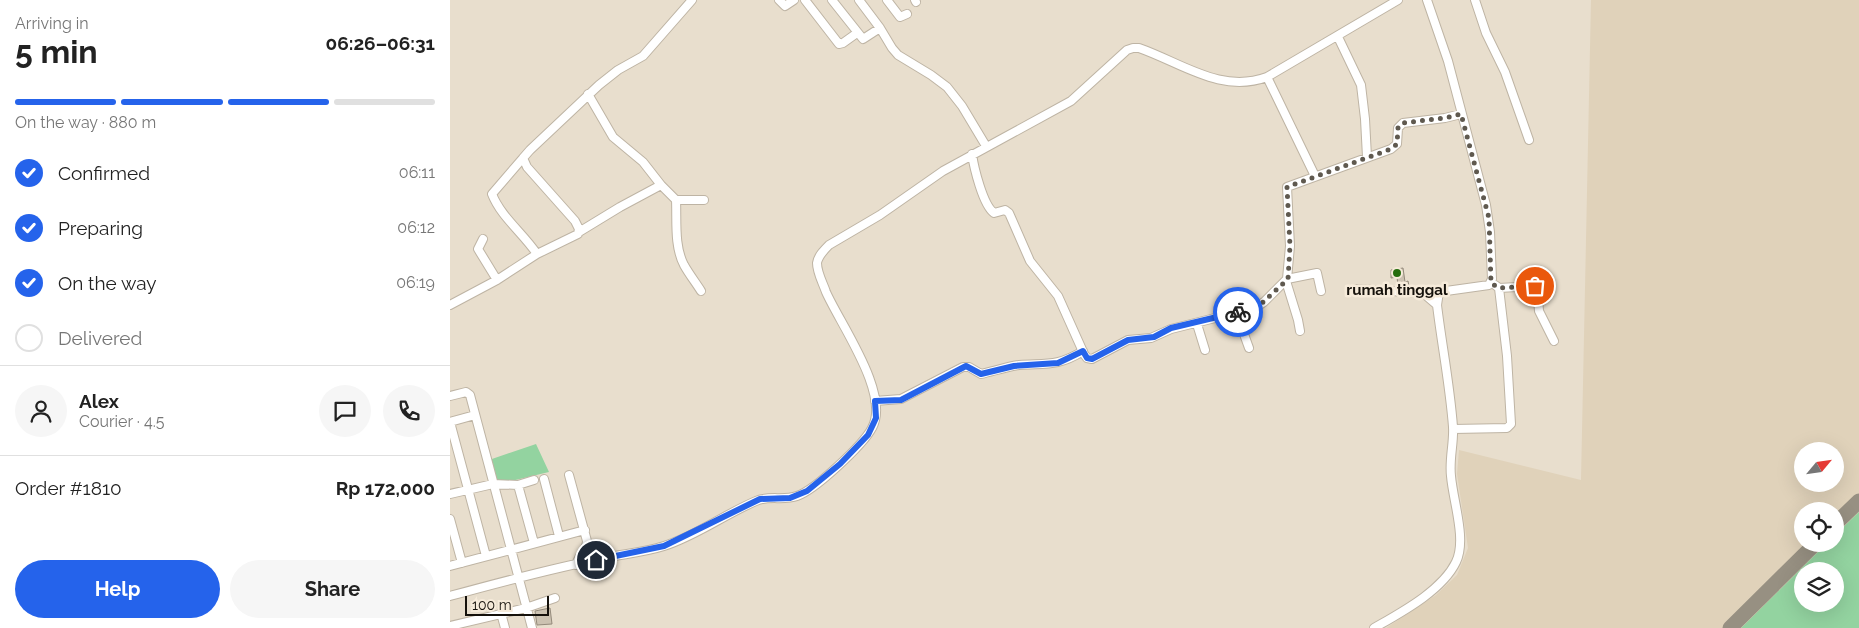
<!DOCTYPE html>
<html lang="en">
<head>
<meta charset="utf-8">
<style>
  :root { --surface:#fff; --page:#f6f6f6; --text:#222; --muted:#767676; --line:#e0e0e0; --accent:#2563eb }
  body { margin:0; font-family:Raleway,sans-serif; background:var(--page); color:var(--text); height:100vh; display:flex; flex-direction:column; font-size:19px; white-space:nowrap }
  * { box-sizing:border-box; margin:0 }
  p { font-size:16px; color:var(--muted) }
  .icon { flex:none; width:28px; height:28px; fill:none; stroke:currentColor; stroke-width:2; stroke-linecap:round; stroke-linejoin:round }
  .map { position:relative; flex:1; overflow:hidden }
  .side { display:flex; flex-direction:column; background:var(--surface); width:450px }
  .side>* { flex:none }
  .needle { width:32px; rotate:61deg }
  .tools { position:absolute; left:1344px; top:442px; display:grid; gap:10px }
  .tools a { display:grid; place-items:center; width:50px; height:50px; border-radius:50%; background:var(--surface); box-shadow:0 5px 20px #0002; font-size:25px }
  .scale { position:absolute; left:15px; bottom:12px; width:84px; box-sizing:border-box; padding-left:5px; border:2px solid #15110b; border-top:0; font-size:14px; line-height:18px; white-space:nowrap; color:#15110b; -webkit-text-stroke:4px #f6ebda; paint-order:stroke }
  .pin { position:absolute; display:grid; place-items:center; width:42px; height:42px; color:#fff; margin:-21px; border:2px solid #fff; border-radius:50%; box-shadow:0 1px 5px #0007 }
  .courier { position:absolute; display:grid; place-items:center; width:50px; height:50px; margin:-25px; border:4px solid #2563eb; border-radius:50%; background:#fff; color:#222; box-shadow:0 1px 6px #0007 }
  .head em { font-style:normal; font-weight:700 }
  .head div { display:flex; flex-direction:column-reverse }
  .head { display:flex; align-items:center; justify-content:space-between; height:85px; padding:0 15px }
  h1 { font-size:32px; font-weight:700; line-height:38px }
  .bar { display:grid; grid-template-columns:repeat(4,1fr); gap:8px 5px; align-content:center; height:60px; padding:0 15px }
  .bar i { height:6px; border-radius:4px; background:var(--line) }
  .bar .active { background:var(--accent) }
  .bar p { grid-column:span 4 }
  .line { display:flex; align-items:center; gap:12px; padding:0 15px; border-top:1px solid var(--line) }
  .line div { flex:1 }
  .round { display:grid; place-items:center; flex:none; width:52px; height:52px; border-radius:26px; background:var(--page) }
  ol { padding:0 15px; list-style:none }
  li { display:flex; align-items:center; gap:15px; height:55px }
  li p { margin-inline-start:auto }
  li .icon { padding:5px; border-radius:50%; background:var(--accent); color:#fff; stroke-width:4 }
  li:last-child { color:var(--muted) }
  li i { width:28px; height:28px; border:2px solid var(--line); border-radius:50% }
  .action { display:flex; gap:10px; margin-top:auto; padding:10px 15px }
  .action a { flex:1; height:58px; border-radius:30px; background:var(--accent); color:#fff; font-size:20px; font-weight:700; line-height:58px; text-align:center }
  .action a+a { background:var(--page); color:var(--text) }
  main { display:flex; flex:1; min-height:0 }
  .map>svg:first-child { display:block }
  .built { fill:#e0d2ba; fill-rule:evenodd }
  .green { fill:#93d3a0; fill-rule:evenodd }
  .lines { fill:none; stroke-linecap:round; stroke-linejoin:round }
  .taxiway { stroke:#979082; stroke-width:15 }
  .building { fill:#ccc2b1; stroke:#948a7b }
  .minor-casing { stroke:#beb4a4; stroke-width:10 }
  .minor { stroke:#fff; stroke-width:8 }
  .done { stroke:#5f594f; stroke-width:5; stroke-dasharray:0 9 }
  .route { stroke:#2563eb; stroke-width:6 }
  .poi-dot { fill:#256d0d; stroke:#f6ebda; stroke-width:2 }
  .labels { text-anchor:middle; stroke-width:5; stroke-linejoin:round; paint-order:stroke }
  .poi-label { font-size:15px; font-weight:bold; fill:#15110b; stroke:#f6ebda }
</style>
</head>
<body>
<main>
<section class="side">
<div class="head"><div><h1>5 min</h1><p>Arriving in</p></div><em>06:26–06:31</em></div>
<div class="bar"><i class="active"></i><i class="active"></i><i class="active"></i><i></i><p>On the way · 880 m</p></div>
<ol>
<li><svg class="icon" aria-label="check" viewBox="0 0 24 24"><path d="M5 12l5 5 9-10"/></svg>Confirmed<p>06:11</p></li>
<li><svg class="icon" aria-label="check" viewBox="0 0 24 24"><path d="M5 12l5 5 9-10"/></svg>Preparing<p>06:12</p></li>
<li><svg class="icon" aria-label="check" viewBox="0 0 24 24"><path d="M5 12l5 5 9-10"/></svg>On the way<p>06:19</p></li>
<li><i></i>Delivered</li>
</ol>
<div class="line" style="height:90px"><a class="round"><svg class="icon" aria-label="person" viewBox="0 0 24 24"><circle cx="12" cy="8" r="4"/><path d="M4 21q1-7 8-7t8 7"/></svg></a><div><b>Alex</b><p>Courier · 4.5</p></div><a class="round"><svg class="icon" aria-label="chat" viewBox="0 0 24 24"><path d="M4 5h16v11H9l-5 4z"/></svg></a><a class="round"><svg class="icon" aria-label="phone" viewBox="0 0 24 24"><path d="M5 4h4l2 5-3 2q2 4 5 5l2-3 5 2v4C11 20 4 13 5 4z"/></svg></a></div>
<div class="line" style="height:65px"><div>Order #1810</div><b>Rp 172,000</b></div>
<div class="action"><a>Help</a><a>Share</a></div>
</section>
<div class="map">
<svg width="1409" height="628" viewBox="0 0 1409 628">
  <rect width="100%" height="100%" fill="#e8decd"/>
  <path class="built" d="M1141 0H1409V628H936L986 595 1007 575 1018 548 1007 474 1009 450 1131 480ZM1352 451H1385V484H1352ZM1352 511H1385V544H1352ZM1352 571H1385V604H1352Z"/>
  <path class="green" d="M86 444 99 472 45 485 39 460Z
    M1409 512V628H1291L1376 544H1385V535ZM1352 571H1385V604H1352Z"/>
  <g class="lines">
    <path class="taxiway" d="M1385 524 1409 501
      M1280 628 1365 544"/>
  </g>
  <path class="building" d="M953 268 955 282 958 281 959 286H948L947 277 941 278V270Z
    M100 608 102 624 87 625 85 611Z"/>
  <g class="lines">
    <defs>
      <path id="minor" d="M329 0 335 6 344 0
        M355 0 389 44 393 43 407 33
        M382 0 413 39 430 28
        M409 0 430 28 442 48 448 55 481 75 497 87 512 106 536 146
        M437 0 450 17 457 14
        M465 0 466 2
        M1025 0 1036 33 1055 72 1079 140
        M888 37 911 85 915 119 917 157
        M817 77 865 176
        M138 94 163 137 193 162 211 185
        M522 154C524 168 533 205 544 213L555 210 559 213 580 261 608 296 634 354 637 358 642 359 678 340 701 338 721 329 805 308 814 302 837 279 840 246 837 187 941 149 947 144 948 128 953 123 995 118 1011 114
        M73 158 42 194C51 217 73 233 87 254
        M226 200C227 221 224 246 234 265 239 274 246 283 251 291
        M129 232 170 207 211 185 226 200H254
        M33 239 28 249 47 280
        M837 279 867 273 871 291
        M836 281 848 320 850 331
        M1045 285 1049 288 1083 286 1087 287 1089 311 1104 341
        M907 289 973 293 987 305
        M0 305 47 280 87 254 128 234 129 229 125 221 77 167 73 158 80 150 149 85 168 70 193 56 242 0
        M786 312 799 348
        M747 324 755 350
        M0 396 16 392 20 395 82 628
        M425 401 451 399 513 367H519L531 374C544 371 556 367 569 365 596 363 607 367 633 351
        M0 422 36 556
        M0 422 25 415
        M1003 429 1057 428 1061 424 1057 356 1049 288
        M119 475 137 541C137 550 128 556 126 565
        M94 479 109 536
        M68 485 84 543
        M0 494 43 484 68 485 84 480
        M0 519 12 563
        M0 566 135 530
        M0 596C51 582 103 568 155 558 174 554 195 552 214 546 246 536 275 514 306 501 319 495 333 501 347 496 365 490 413 445 422 428 441 394 390 324 376 292 373 283 367 273 367 263 368 256 374 250 379 245L430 215 493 171 621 101 677 50 683 48H689C732 63 771 94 817 77L948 0
        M51 613 55 628
        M0 626 76 608 105 598
        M924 628C950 613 992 591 1006 562 1017 540 1003 501 1001 476 999 459 1004 443 1003 427 1000 386 992 346 987 305L989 292 1039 285 1042 279 1040 232 1036 205 998 61 977 0"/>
    </defs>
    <use href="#minor" class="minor-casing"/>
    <use href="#minor" class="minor"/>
  </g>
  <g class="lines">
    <path class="done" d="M788 312 810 305 838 279 840 246 837 187 941 149 947 144 948 128 952 123 995 118 1011 114 1039 218 1041 283 1049 288 1085 286"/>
    <path class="route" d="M146 560 214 546 310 499 340 498 357 491 390 464 418 435 426 418 425 401 451 400 516 366 531 374 564 366 608 363 633 351 637 358 642 359 678 340 704 337 721 328 788 312"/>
  </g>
  <circle class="poi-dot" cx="947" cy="273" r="5"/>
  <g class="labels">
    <g class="poi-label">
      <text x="947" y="295">rumah tinggal</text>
    </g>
  </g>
</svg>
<div class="tools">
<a><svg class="needle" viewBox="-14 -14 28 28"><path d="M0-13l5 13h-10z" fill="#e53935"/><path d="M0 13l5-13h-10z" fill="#767676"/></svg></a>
<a><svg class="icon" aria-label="locate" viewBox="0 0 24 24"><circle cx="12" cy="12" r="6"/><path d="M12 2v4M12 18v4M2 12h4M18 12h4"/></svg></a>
<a><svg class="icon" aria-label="layers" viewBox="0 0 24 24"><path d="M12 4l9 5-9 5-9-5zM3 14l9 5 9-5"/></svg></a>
</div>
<div class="scale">100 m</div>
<div class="pin" style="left:1085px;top:286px;background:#ea580c"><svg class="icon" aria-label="bag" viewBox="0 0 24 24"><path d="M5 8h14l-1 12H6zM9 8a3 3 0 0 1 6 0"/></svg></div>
<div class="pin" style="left:146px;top:560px;background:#1f2937"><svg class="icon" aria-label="home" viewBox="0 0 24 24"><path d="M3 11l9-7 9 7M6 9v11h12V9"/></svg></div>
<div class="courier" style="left:788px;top:312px"><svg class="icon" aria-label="bike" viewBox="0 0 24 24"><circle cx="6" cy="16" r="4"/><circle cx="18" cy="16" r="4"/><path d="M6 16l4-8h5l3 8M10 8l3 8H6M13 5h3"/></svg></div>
</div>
</main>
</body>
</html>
